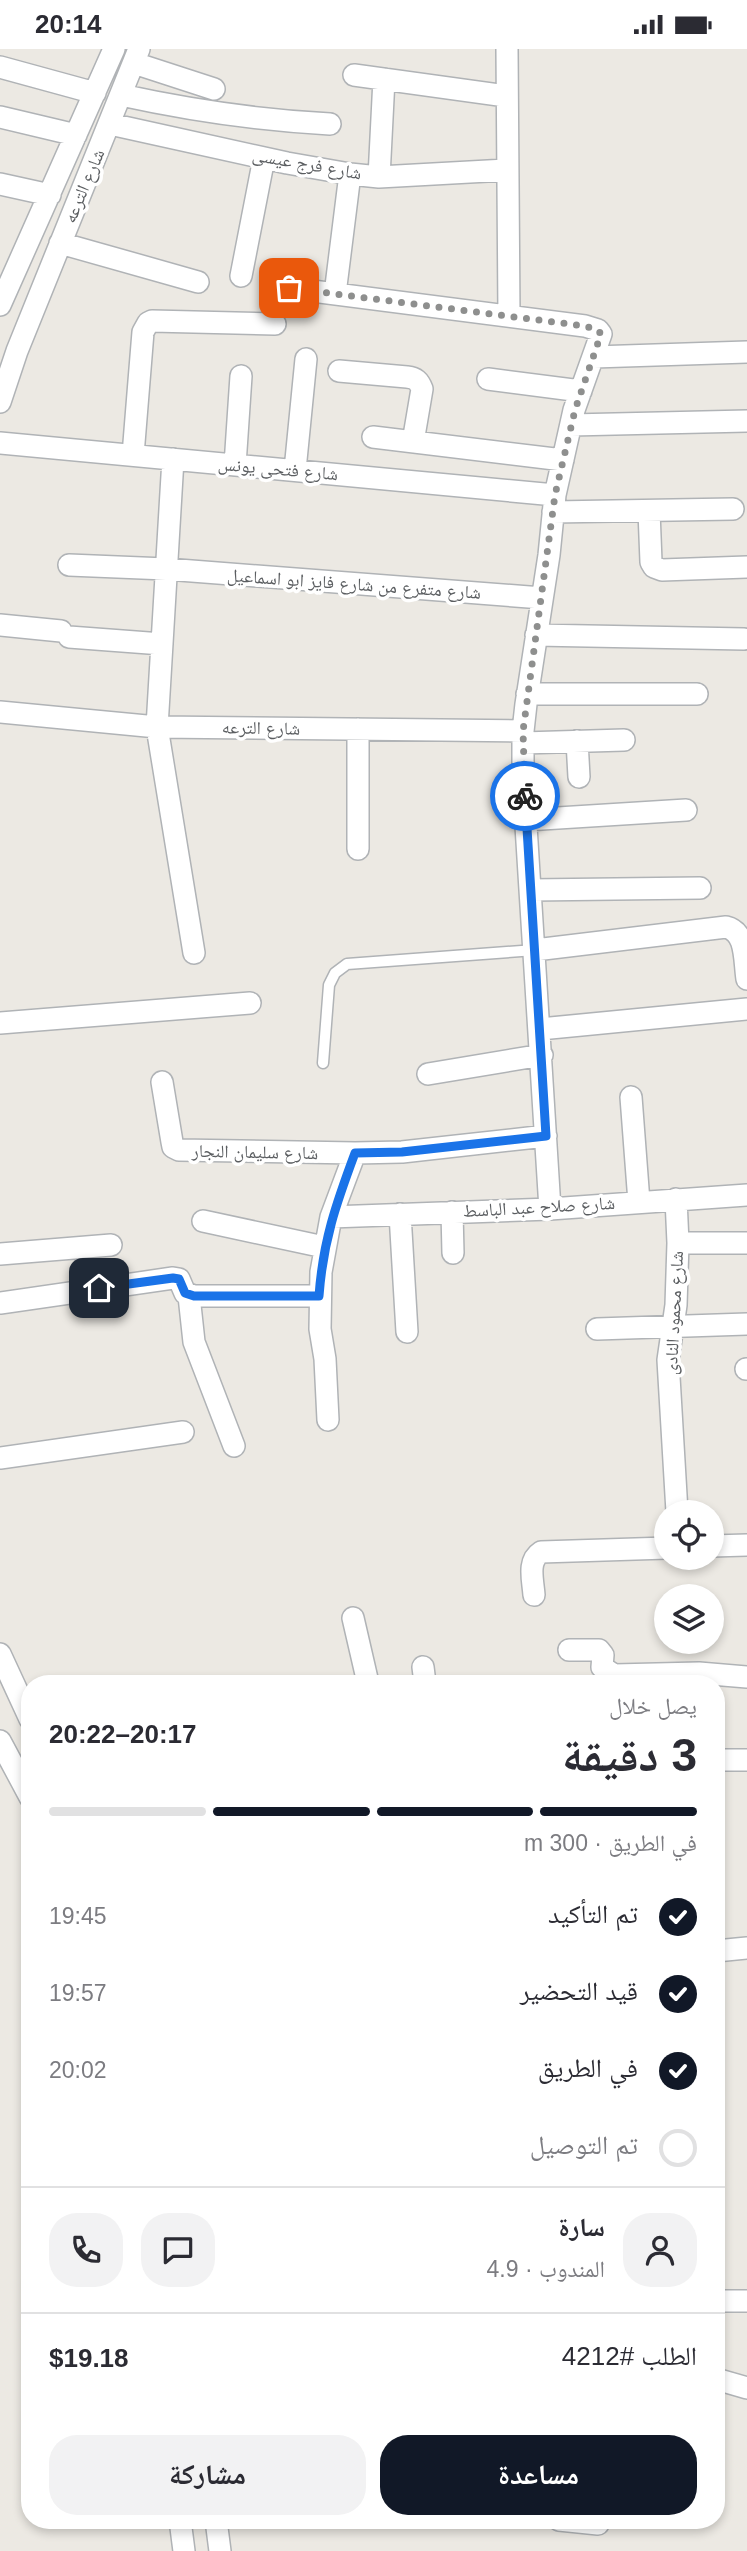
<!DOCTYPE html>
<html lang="ar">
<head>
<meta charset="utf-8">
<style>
  :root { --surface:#fff; --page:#f2f2f3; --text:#2b2b33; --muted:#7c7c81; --line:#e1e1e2; --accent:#111827 }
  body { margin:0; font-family:Helvetica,"Noto Naskh Arabic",sans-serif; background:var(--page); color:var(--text); direction:rtl; height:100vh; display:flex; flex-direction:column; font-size:26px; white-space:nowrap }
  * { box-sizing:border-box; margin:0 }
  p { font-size:23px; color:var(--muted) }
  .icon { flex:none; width:38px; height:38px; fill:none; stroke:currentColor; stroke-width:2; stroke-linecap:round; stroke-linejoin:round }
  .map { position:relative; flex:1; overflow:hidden; direction:ltr }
  .details { position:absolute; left:21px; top:1626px; width:704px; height:854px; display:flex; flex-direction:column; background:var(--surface); border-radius:28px; box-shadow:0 4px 10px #0003; direction:rtl }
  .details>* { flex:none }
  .buttons { position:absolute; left:654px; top:1451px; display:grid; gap:14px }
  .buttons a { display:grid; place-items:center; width:70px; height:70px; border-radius:50%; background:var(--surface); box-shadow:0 4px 10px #0003; font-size:35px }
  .pin { position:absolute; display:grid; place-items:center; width:60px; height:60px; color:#fff; margin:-30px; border-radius:14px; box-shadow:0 4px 10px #0006 }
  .courier { position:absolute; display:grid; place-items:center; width:70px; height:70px; margin:-35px; border:5px solid #1a73e8; border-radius:50%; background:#fff; color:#222; box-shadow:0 2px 9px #0007 }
  .headline em { font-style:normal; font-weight:700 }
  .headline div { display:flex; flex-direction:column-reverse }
  .headline { display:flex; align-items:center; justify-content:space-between; height:119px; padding:0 28px }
  h1 { font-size:46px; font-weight:700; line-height:52px }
  .bar { display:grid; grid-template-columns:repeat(4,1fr); gap:10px 7px; align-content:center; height:84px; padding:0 28px }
  .bar i { height:9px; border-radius:5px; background:var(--line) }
  .bar .current { background:var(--accent) }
  .bar p { grid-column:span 4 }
  .line { display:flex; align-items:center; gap:18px; padding:0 28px; border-top:2px solid var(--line) }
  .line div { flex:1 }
  .round { display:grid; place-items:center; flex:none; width:74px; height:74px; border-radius:28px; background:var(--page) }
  ol { padding:0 28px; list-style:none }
  li { display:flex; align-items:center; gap:21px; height:77px }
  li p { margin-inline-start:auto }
  li .icon { padding:7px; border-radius:50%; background:var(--accent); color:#fff; stroke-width:4 }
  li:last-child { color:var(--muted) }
  li i { width:38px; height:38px; border:4px solid var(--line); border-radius:50% }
  .action { display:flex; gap:14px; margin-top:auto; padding:14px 28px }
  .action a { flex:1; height:80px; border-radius:28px; background:var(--accent); color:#fff; font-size:28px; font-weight:700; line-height:80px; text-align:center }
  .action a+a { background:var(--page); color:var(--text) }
  .status { display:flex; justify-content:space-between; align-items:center; height:49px; padding:0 35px; background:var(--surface); direction:ltr }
  .status svg { height:19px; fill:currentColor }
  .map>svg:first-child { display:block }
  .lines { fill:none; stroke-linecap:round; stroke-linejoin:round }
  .service-casing { stroke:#b0b3b6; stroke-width:13 }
  .minor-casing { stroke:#b0b3b6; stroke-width:24 }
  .service { stroke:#fff; stroke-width:10 }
  .minor { stroke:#fff; stroke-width:21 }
  .done { stroke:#8e8f8e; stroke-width:7; stroke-dasharray:0 12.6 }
  .route { stroke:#1a73e8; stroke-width:9 }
  .labels { text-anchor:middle; stroke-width:7; stroke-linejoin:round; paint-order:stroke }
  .street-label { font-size:18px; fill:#5b5e61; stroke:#fff }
</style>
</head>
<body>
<div class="status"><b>20:14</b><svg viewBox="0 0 49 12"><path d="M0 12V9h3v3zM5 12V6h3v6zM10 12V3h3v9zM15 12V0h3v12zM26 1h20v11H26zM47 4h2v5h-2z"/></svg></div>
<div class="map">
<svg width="747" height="2502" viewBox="0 0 747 2502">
  <rect width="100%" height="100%" fill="#ece9e3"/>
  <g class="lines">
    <defs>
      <path id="service" d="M323 1014 329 936 335 924 347 915 535 901"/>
      <path id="minor" d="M507 0 509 267
        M134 14 214 40
        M0 18 95 44
        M354 26 506 47
        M121 46C194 62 256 71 330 75
        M0 68 76 86
        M110 75 287 114 350 125 379 128 506 121
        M379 128 384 30
        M0 135 50 146
        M60 194 198 233
        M241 227 264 109
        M289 239 585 277 598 281 601 285 574 361 555 446 549 506 526 655 523 682V729L550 1160
        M335 245 350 125
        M0 256 114 0
        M594 308 747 303
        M339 322 407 328C416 329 419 332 422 340L413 393
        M488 330 581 342
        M0 353 17 302 139 0
        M571 376 747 372
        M373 388 563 411
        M0 394 555 446
        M133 406 143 283 148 274 152 272 275 275
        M173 410 157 678 194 904
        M235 416 241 327
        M295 421 306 310
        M649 462 651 513 654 518 662 521 747 518
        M553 463 733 460
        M69 516 166 520 542 549
        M0 576 61 582
        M536 586 744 590
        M69 588 162 595
        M527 645H697
        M0 663 157 678 523 682
        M577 692 579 728
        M523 694 624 691
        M526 771 686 761
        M358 800V680
        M531 841 700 839
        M535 901 726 878C747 883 744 911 747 930
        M0 974 250 954
        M540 980 747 960
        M428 1025 542 1006
        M162 1033 172 1093 173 1098 179 1101 355 1104 402 1103 546 1087
        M631 1048 639 1153
        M676 1150 678 1194 676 1256 668 1311 677 1463
        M452 1163 453 1204
        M400 1165 407 1283
        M331 1168 550 1160 747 1146
        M203 1172 324 1198
        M678 1194H747
        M0 1205 111 1196
        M189 1247 194 1293 234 1397
        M0 1254 173 1229 179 1230 185 1244 194 1247H319
        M597 1280 747 1275
        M746 1320H747
        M328 1371 325 1310 320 1280 321 1223 331 1168 355 1104
        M0 1409 183 1383
        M712 1497 747 1496
        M534 1546C533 1531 527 1512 541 1503L667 1499
        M353 1569 368 1634
        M569 1601H599L603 1606 602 1618 614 1626 699 1624 747 1628
        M0 1605 30 1670
        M423 1618 425 1634
        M0 1692 30 1748
        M716 1711H747
        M716 1902 747 1899
        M716 2252H747
        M716 2330 747 2339
        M180 2471 184 2502
        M216 2471 220 2502
        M559 2471 598 2475"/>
    </defs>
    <use href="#service" class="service-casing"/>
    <use href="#minor" class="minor-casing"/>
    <use href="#service" class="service"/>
    <use href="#minor" class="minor"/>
  </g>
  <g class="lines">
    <path class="done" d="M289 239 585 277 598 281 601 285 575 361 555 446 523 682 525 747"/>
    <path class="route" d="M99 1239 173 1229 179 1230 185 1244 194 1247H319C323 1192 336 1155 355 1104L402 1103 546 1087 525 747"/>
  </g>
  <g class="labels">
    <g class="street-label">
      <text transform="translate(307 115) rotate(10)" y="6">شارع فرج عيسى</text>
      <text transform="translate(84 137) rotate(-67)" y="6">شارع الترعه</text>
      <text transform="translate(278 420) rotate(5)" y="6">شارع فتحى يونس</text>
      <text transform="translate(354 535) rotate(4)" y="6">شارع متفرع من شارع فايز ابو اسماعيل</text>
      <text transform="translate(261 679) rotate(1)" y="6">شارع الترعه</text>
      <text transform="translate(255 1103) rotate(1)" y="6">شارع سليمان النجار</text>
      <text transform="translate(539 1158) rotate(-3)" y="6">شارع صلاح عبد الباسط</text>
      <text transform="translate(674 1264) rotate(-87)" y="6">شارع محمود النادى</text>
    </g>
  </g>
</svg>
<div class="buttons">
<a><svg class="icon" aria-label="locate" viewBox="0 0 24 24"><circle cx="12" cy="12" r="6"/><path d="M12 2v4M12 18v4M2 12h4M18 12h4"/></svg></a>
<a><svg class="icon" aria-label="layers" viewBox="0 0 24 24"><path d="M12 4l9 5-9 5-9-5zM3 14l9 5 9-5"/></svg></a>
</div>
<div class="pin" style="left:289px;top:239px;background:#ea580c"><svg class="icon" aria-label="bag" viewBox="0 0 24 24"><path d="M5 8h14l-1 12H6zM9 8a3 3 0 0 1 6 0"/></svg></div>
<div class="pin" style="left:99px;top:1239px;background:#1f2937"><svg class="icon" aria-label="home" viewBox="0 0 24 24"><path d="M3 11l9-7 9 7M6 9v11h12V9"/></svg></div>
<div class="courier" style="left:525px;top:747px"><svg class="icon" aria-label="bike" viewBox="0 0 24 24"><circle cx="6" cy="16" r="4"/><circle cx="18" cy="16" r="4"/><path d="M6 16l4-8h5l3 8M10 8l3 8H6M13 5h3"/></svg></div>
<section class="details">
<div class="headline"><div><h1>3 دقيقة</h1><p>يصل خلال</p></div><em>20:17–20:22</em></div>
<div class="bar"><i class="current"></i><i class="current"></i><i class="current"></i><i></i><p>في الطريق · 300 m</p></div>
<ol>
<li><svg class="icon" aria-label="check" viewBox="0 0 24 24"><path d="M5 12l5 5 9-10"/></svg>تم التأكيد<p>19:45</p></li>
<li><svg class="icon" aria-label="check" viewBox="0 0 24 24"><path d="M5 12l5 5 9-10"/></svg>قيد التحضير<p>19:57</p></li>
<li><svg class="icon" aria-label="check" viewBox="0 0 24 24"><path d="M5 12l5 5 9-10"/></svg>في الطريق<p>20:02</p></li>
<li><i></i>تم التوصيل</li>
</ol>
<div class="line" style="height:126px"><a class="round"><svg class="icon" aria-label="person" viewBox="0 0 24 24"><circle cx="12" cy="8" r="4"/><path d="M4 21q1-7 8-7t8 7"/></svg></a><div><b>سارة</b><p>المندوب · 4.9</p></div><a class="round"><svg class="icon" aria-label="chat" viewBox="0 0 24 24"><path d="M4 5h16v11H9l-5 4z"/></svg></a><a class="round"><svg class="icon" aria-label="phone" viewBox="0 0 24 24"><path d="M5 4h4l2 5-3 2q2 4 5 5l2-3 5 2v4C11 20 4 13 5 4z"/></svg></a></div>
<div class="line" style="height:91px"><div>الطلب #4212</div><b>$19.18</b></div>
<div class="action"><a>مساعدة</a><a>مشاركة</a></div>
</section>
</div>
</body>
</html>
